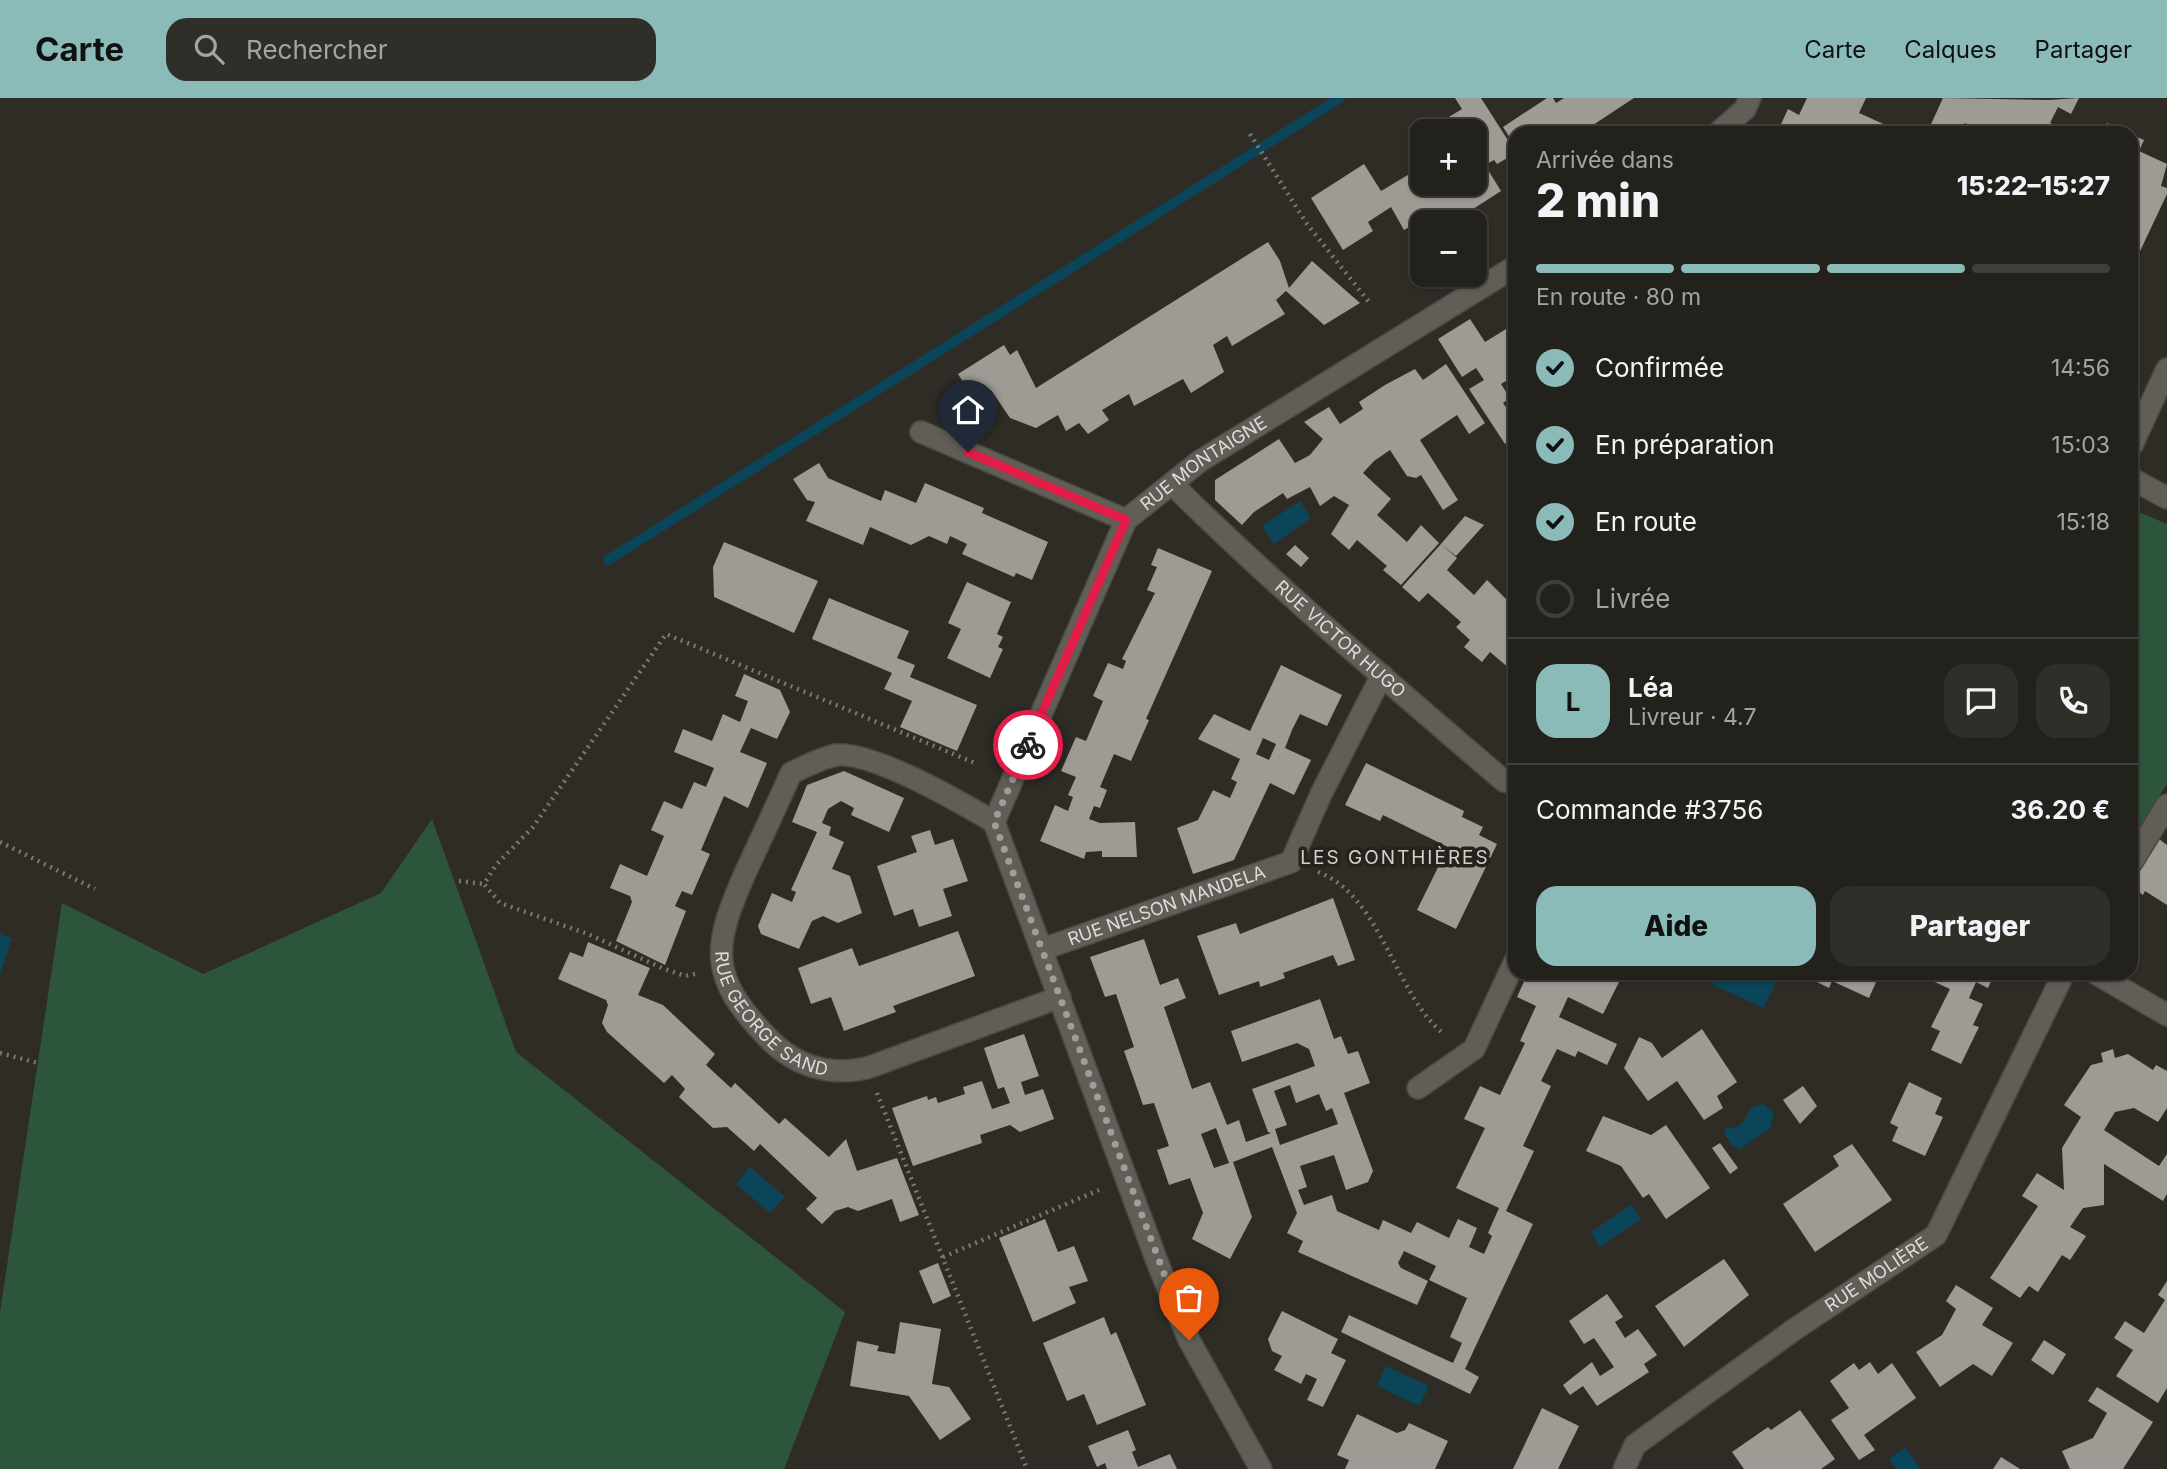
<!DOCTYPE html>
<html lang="fr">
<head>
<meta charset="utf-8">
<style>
  :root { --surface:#23211c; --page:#2f2e29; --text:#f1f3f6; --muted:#a3a3a3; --line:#403e3b; --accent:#8bbbb9 }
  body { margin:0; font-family:Inter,sans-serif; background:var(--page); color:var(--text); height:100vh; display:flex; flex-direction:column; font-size:26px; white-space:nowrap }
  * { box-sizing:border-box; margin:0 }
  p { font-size:23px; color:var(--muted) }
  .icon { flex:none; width:38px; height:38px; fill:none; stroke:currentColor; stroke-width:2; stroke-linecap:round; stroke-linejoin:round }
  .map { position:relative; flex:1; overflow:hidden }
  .side { position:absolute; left:1508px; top:28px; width:630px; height:854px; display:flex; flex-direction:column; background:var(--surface); border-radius:21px; box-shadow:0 2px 5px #0004,0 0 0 2px var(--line) }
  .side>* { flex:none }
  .buttons { position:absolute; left:1410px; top:21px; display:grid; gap:14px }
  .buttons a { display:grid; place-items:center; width:77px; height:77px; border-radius:14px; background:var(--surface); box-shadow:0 2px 5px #0004,0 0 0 2px var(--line); font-size:35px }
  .pin { position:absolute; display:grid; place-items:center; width:60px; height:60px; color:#fff; margin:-72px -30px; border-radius:50% 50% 50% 0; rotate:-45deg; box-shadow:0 0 7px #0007 }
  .pin .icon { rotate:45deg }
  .courier { position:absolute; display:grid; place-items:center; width:70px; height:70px; margin:-35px; border:5px solid #e11d48; border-radius:50%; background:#fff; color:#222; box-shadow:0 2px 9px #0007 }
  .summary em { font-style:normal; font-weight:800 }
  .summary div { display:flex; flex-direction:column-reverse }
  .summary { display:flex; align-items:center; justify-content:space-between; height:119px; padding:0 28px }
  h1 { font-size:46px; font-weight:800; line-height:52px }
  .bar { display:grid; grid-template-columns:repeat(4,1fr); gap:10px 7px; align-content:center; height:84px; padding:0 28px }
  .bar i { height:9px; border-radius:5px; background:var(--line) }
  .bar .selected { background:var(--accent) }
  .bar p { grid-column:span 4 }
  .line { display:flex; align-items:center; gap:18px; padding:0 28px; border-top:2px solid var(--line) }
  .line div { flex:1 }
  .round { display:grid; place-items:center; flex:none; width:74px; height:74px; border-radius:21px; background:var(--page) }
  ol { padding:0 28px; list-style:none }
  li { display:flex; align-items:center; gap:21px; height:77px }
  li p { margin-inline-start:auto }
  li .icon { padding:7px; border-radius:50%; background:var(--accent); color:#111; stroke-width:4 }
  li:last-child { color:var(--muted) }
  li i { width:38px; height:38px; border:4px solid var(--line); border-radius:50% }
  .button { display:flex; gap:14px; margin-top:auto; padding:14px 28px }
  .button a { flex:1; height:80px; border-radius:21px; background:var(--accent); color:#111; font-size:28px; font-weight:800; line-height:80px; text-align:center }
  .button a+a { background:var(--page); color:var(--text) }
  header { display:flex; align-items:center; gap:42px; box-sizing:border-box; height:98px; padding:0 35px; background:var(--accent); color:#111 }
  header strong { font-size:33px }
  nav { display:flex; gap:38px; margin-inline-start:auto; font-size:24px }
  .search { width:490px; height:63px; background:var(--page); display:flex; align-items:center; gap:18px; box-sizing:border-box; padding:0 24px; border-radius:21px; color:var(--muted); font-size:26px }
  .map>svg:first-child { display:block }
  .green { fill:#2d553c }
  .water { fill:#0a4559 }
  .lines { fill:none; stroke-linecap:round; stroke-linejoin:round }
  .stream { stroke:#0a4559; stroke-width:10 }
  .building { fill:#9d9b93; fill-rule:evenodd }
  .street-casing { stroke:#4a4943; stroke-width:24 }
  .path { stroke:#7a7873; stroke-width:4.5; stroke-dasharray:2 5; stroke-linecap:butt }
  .street { stroke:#605e57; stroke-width:21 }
  .done { stroke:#a09e9a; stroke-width:7; stroke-dasharray:0 12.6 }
  .route { stroke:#e11d48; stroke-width:9 }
  .labels { text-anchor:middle; stroke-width:7; stroke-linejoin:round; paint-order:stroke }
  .street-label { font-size:18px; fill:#dddcd8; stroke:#25231d }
  .neighbourhood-label { font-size:19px; letter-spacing:2px; fill:#d3d0c8; stroke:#25231d }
</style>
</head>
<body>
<header>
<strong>Carte</strong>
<div class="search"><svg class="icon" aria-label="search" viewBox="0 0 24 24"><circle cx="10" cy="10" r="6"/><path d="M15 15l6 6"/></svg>Rechercher</div>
<nav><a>Carte</a><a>Calques</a><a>Partager</a></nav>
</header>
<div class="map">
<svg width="2167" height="1371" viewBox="0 0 2167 1371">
  <rect width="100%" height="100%" fill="#2f2c26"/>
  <path class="green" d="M2132 411 2167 426V686L2132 740Z
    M432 721 516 954 845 1214 784 1371H0V1214L62 805 203 876 381 795Z"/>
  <path class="water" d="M1300 403 1311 420 1274 446 1262 428Z
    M0 836 12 840 0 877Z
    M1716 875H1775L1779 877 1764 910 1711 886Z
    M1764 1006 1774 1015 1770 1030 1740 1051 1732 1048 1724 1034 1726 1029 1736 1030 1744 1023 1750 1010Z
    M750 1069 785 1099 770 1115 736 1086Z
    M1631 1107 1641 1121 1600 1149 1591 1134Z
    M1386 1268 1429 1288 1419 1308 1377 1288Z
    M1905 1349 1921 1371H1897L1889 1361Z"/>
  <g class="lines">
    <path class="stream" d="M608 462 1340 0"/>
  </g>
  <path class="building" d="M1455 0H1481L1516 55 1497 66 1494 62 1485 67 1501 93 1473 111 1480 124 1475 127V124H1438L1433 116 1404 132 1391 109 1368 124 1373 133 1343 152 1311 100 1364 66 1381 93 1423 68V86H1475V33H1426L1462 11Z
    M1547 0H1553L1556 5 1564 0H1634L1590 29 1593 35H1516V49L1503 29Z
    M1807 0H1866L1859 15 1890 29 1887 35H1777L1788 11 1799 17Z
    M1943 0 2049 2 2079 0 2071 16 2058 9 2050 25 2064 31 2062 35H1986L1965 25 1961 35H1927Z
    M2107 25 2128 35H2102Z
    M2132 37 2144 42 2139 53 2167 66 2161 88 2167 90V96L2134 166 2132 165Z
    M1268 144 1280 163 1289 190 1312 163 1360 205 1324 227 1286 193 1276 202 1285 216 1232 248 1227 238 1213 247 1224 274 1191 295 1183 281 1134 308 1129 296 1102 312 1109 322 1088 336 1079 325 1066 333 1058 317 1036 330 1010 320 991 292 974 302 958 276 1004 247 1010 257 1017 252 1036 290Z
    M1516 214V229L1509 219Z
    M1470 221 1485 244 1511 228 1516 235V277L1501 286 1510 300 1503 305 1516 324V339L1505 346 1469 291 1484 282 1476 270 1462 279 1438 241Z
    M1446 266 1485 325 1469 336 1457 317 1420 342 1458 402 1443 412 1421 377 1416 380 1407 378 1390 352 1374 363 1363 375 1391 401 1377 417 1407 444 1421 427 1439 445 1401 487 1383 472 1387 468 1357 442 1349 452 1331 436 1349 407 1334 398 1320 408 1310 389 1287 401 1283 395 1254 414 1242 427 1215 402V382L1279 341 1295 365 1310 357 1323 341 1304 324 1329 309 1340 326 1363 311 1359 304 1385 287 1415 271 1423 282Z
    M819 365 828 380 881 403 885 392 916 405 925 385 984 410 982 415 1048 444 1032 482 1016 475 1014 479 962 456 967 446 950 438 947 446 929 438 911 447 870 429 863 447 806 423 815 404 807 402 793 381Z
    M1465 418 1484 427 1456 458 1441 446Z
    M724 444 818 483 794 535 714 499 713 469Z
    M1441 446 1457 460 1447 472 1474 497 1487 482 1516 511V525L1508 533 1516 540V576L1490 554 1482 564 1464 549 1470 542 1456 529 1461 524 1428 495 1419 504 1402 489Z
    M1295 447 1309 460 1301 469 1286 456Z
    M1158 450 1212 473 1146 621 1149 622 1131 663 1114 656 1100 689 1107 692 1100 710 1094 708 1089 721 1100 725 1135 724 1137 759H1102V753L1086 754 1084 761 1040 743 1055 707 1068 713 1073 699 1068 697 1076 679 1061 673 1076 639 1086 643 1103 603 1093 598 1108 565 1123 571 1126 563 1122 561 1155 495 1147 492 1157 469 1151 467Z
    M967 484 1011 504 997 536 1003 539 998 549 1003 551 990 580 947 560 961 531 948 525Z
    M829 500 909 533 897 560 915 567 910 579 977 607 957 653 900 629 912 603 884 591 892 575 812 541Z
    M1281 567 1342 597 1327 628 1300 616 1292 632 1285 650 1311 662 1294 697 1270 685 1234 762 1193 776 1177 730 1198 722 1213 692 1230 700 1237 684 1231 681 1240 661 1198 641 1214 616 1250 633ZM1263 640 1276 646 1269 662 1256 656Z
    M744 576 780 592 790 614 777 641 751 630 740 654 767 665 748 710 724 698 701 752 710 756 692 797 682 793 675 808 686 813 665 867 616 843 632 804 630 798 610 790 620 766 647 778 664 738 651 732 664 703 682 711 694 684 706 689 714 670 674 654 683 631 712 643 723 616 740 624 748 603 735 598Z
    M1366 665 1464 713 1462 719 1483 729 1479 737 1497 746 1456 831 1417 812 1448 749 1383 717 1380 723 1345 707Z
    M844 673 904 700 889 734 851 717 854 710 841 703 828 711 822 725 831 729 829 737 844 744 832 771 850 778 862 815 838 825 823 818 812 823 799 851 761 836 758 828 772 795 792 804 796 794 791 792 817 734 792 724 807 687Z
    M930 732 935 747 953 741 968 783 943 791 952 818 919 829 913 811 894 818 877 768 917 754 911 738Z
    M2159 741 2167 747V807L2145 793 2143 797 2132 789V784Z
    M1333 800 1355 862 1338 868 1333 857 1283 875 1285 880 1260 889 1259 883 1219 897 1197 838 1236 825 1240 836Z
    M958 833 975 878 893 908 896 914 844 933 831 899 811 906 798 870 852 850 859 868Z
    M1144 841 1160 887 1178 880 1186 900 1164 909 1192 991 1210 984 1227 1027 1239 1022 1246 1044 1271 1035 1268 1034 1252 991 1315 968 1309 951 1297 945 1242 964 1231 933 1320 901 1334 941 1341 938 1348 956 1358 953 1370 985 1344 995 1373 1073 1368 1084 1346 1092 1334 1057 1300 1068 1307 1089 1298 1092 1304 1107 1332 1097 1337 1113 1379 1132 1383 1122 1411 1135 1417 1124 1449 1140 1458 1121 1477 1130 1469 1149 1484 1156 1492 1138 1488 1135 1499 1110 1456 1090 1485 1030 1464 1021 1480 988 1500 997 1525 945 1520 943 1536 908 1517 899 1528 875H1556L1565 879 1567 875 1623 876 1603 916 1568 899 1559 919 1617 946 1607 967 1578 953 1575 959 1557 951 1541 983 1551 988 1523 1048 1534 1053 1506 1113 1533 1126 1465 1271 1479 1279 1470 1296 1341 1234 1349 1217 1453 1265 1462 1245 1450 1239 1467 1200 1429 1182 1436 1168 1404 1153 1398 1165 1401 1170 1428 1183 1417 1207 1298 1154 1303 1143 1287 1135 1297 1115 1272 1049 1233 1064 1252 1119 1230 1161 1192 1141 1203 1115 1190 1080 1169 1087 1157 1052 1169 1048 1154 1005 1143 1007 1124 953 1134 949 1116 896 1105 899 1090 859ZM1290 987 1296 1005 1319 996 1326 1013 1332 1010 1338 1026 1280 1047 1275 1031 1287 1027 1274 993ZM1216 1030 1229 1065 1214 1070 1201 1036Z
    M588 844 650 870 638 897 663 907 715 956 706 967 731 990 735 985 779 1026 785 1020 829 1059 846 1041 857 1073 897 1060 919 1117 900 1124 892 1101 858 1113 848 1109 835 1113 822 1126 806 1111 817 1100 760 1046 754 1053 727 1029 713 1030 679 999 685 991 672 977 664 985 607 934 602 925 608 907 606 902 558 881 570 854 583 859Z
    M1799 875H1880L1869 900 1832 883 1829 890Z
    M1915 875H1995L1988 890 1976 884 1969 900 1983 906 1973 927 1979 929 1961 966 1931 952 1940 933 1931 929 1950 891Z
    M1702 931 1737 984 1717 998 1723 1010 1704 1022 1677 983 1648 1003 1624 970 1639 939 1652 945 1662 960Z
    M1024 936 1039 978 1021 984 1025 997 1043 991 1054 1021 1020 1034 1010 1027 980 1037 982 1045 913 1068 892 1010 927 998 928 1002 936 999 938 1005 965 996 963 989 982 983 992 1011 1010 1005 1004 989 998 991 984 950Z
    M2113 951 2115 960 2128 956 2153 972 2156 967 2167 973V1010L2158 1024 2134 1010 2115 1014 2104 1032 2159 1068 2167 1056V1096L2163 1103 2104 1066V1107L2083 1110 2070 1129 2086 1138 2070 1162 2062 1157 2038 1194 2029 1188 2020 1200 1990 1180 2038 1108 2022 1098 2037 1075 2064 1092 2062 1050 2081 1019 2064 1007 2091 967 2103 964 2101 955Z
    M1909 984 1942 1000 1935 1016 1943 1019 1925 1058 1892 1043 1898 1029 1890 1025Z
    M1803 988 1817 1008 1800 1026 1783 1002Z
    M1603 1018 1651 1037 1666 1027 1710 1090 1666 1121 1649 1096 1643 1100 1621 1068 1586 1053Z
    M1720 1045 1738 1070 1730 1076 1712 1050Z
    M1852 1046 1892 1102 1815 1154 1783 1106 1839 1068 1833 1058Z
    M1045 1121 1058 1154 1074 1148 1088 1183 1069 1189 1076 1205 1033 1224 999 1140Z
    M1724 1161 1749 1197 1684 1249 1655 1208Z
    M938 1165 951 1198 933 1206 919 1173Z
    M2167 1183V1290L2158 1305 2116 1278 2133 1252 2114 1240 2125 1223 2144 1235 2165 1202 2158 1197Z
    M1956 1187 1993 1210 1982 1227 2013 1245 1992 1278 1973 1266 1940 1289 1916 1254 1942 1237 1956 1211 1946 1203Z
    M1607 1196 1623 1219 1615 1224 1625 1240 1638 1231 1657 1257 1644 1266 1649 1274 1597 1308 1583 1288 1570 1297 1563 1287 1592 1264 1600 1278 1614 1269 1594 1240 1584 1246 1569 1223Z
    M1282 1213 1338 1241 1331 1255 1346 1262 1323 1309 1307 1302 1317 1281 1306 1276 1301 1286 1274 1272 1282 1258 1272 1253 1268 1241Z
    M1104 1219 1111 1237 1116 1234 1146 1307 1097 1327 1084 1296 1067 1303 1043 1245Z
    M900 1224 941 1231 932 1286 949 1289 971 1321 940 1342 909 1298 850 1288 857 1243 879 1248 877 1253 895 1256Z
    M2044 1242 2066 1256 2053 1277 2031 1262Z
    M1870 1264 1878 1276 1892 1265 1916 1300 1864 1337 1875 1352 1859 1362 1831 1322 1849 1310 1830 1283 1854 1265 1859 1272Z
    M2097 1289 2153 1324 2123 1371H2070L2062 1353 2093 1340 2107 1315 2088 1303Z
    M1542 1310 1579 1328 1558 1371H1513Z
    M1800 1312 1835 1361 1821 1371H1744L1732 1354 1768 1329 1771 1332Z
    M1357 1316 1397 1335 1405 1332 1409 1325 1448 1343 1435 1371H1345L1349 1362 1337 1357Z
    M1128 1332 1136 1352 1132 1354 1138 1369 1170 1356 1177 1371H1107L1105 1365 1097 1369 1088 1348Z
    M2001 1359 2020 1371H1993Z"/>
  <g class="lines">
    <defs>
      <g id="street">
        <path d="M1718 35 1745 11 1750 0"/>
        <path d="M921 334 1126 422"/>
        <path d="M2132 347 2167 271"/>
        <path d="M2132 381 2167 400"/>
        <path id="s1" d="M1172 386C1277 490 1391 586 1504 683L1516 686"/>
        <path id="s2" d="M994 724C960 704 874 654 837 657 822 659 805 669 791 675 777 707 762 739 747 771 712 849 707 878 770 942 797 969 831 978 867 970L1060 899"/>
        <path d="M2132 764 2167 707"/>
        <path id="s3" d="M1043 851 1291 764 1322 694 1382 577"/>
        <path d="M2095 875 2167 917"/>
        <path d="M1418 990 1474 951 1516 861"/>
        <path id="s4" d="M1261 1371 1189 1242 1158 1166 994 724 1126 422 1200 363 1516 168"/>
        <path id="s5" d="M1624 1371 1635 1347 1795 1231 1936 1137 2064 875"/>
      </g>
    </defs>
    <use href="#street" class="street-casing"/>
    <path class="path" d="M1250 36 1307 126 1369 204
      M0 744 95 791
      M1318 774C1382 798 1395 898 1444 936
      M459 783 484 786
      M695 876 685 878 662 870 588 836 500 805 484 786 496 767 533 729 666 536 975 665
      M0 955 38 965
      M877 995 1027 1371
      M943 1159 1099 1092"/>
    <use href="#street" class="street"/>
  </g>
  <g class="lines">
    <path class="done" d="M1028 647 994 724 1189 1242"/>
    <path class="route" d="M968 354 1126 422 1028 647"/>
  </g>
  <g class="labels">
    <g class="street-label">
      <text dy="6" stroke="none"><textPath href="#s4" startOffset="1127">RUE MONTAIGNE</textPath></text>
      <text dy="6" stroke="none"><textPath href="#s1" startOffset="229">RUE VICTOR HUGO</textPath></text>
      <text dy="6" stroke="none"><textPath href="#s3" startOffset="131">RUE NELSON MANDELA</textPath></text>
      <text dy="6" stroke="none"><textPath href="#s2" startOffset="499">RUE GEORGE SAND</textPath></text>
      <text dy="6" stroke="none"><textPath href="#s5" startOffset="322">RUE MOLIÈRE</textPath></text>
    </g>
    <g class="neighbourhood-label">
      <text x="1395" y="766">LES GONTHIÈRES</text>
    </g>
  </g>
</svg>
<div class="buttons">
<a>+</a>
<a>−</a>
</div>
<div class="pin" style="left:1189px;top:1242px;background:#ea580c"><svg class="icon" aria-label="bag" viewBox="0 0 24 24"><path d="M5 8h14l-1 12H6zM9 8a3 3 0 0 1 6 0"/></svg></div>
<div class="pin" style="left:968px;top:354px;background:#1f2937"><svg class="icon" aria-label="home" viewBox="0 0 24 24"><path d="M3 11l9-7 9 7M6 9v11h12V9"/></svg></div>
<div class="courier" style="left:1028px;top:647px"><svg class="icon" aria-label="bike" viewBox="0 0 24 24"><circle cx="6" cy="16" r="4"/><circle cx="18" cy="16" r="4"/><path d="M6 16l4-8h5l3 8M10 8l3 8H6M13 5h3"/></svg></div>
<section class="side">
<div class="summary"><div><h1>2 min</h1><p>Arrivée dans</p></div><em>15:22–15:27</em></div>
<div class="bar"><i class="selected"></i><i class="selected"></i><i class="selected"></i><i></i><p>En route · 80 m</p></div>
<ol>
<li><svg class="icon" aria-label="check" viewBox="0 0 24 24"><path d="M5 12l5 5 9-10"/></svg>Confirmée<p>14:56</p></li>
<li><svg class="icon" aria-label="check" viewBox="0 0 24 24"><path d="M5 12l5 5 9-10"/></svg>En préparation<p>15:03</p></li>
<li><svg class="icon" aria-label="check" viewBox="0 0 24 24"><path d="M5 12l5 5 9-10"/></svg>En route<p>15:18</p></li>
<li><i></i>Livrée</li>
</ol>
<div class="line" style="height:126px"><b class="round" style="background:var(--accent);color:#111">L</b><div><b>Léa</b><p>Livreur · 4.7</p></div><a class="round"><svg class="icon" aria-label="chat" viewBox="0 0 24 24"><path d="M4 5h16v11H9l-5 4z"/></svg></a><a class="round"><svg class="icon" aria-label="phone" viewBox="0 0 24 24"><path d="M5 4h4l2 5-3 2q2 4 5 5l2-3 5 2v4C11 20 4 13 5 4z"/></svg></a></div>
<div class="line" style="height:91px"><div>Commande #3756</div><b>36.20 €</b></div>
<div class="button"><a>Aide</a><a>Partager</a></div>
</section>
</div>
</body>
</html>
